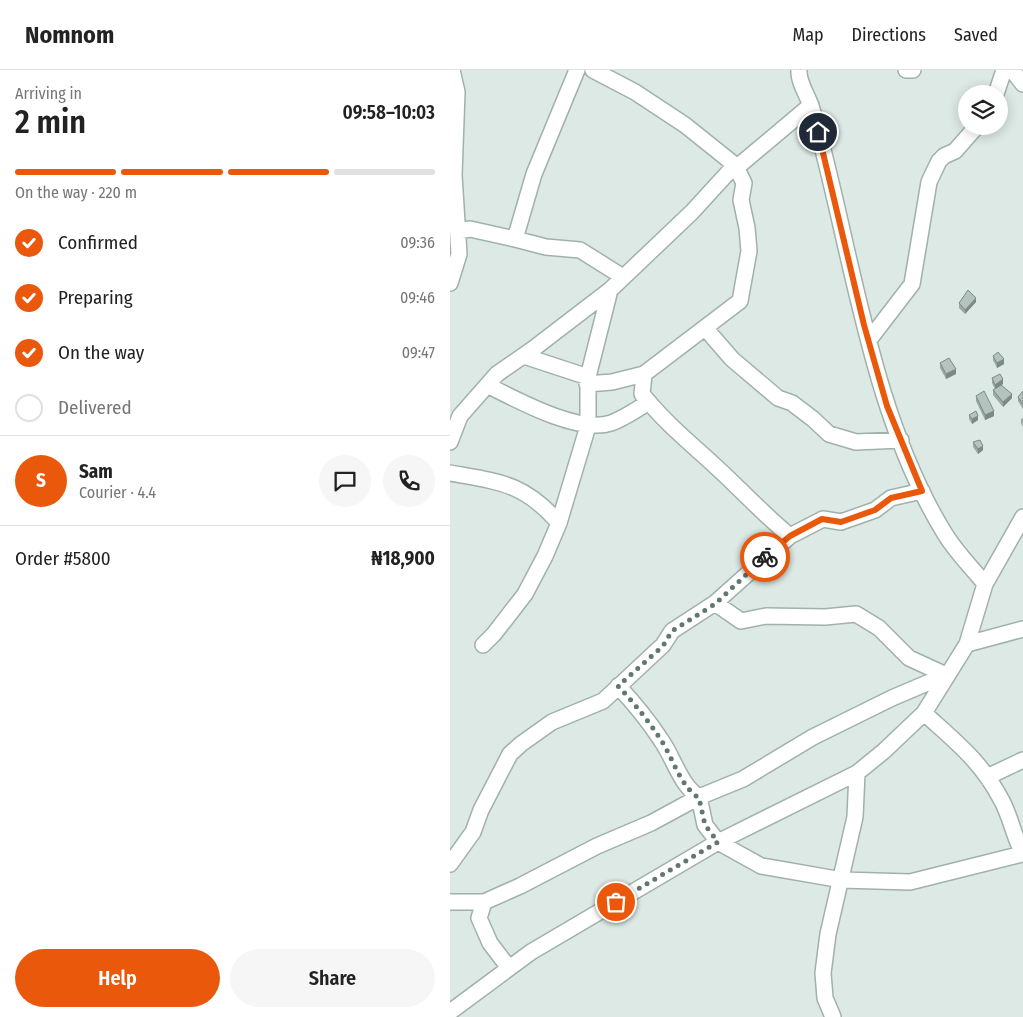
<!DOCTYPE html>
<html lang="en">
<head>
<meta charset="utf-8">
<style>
  :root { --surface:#fff; --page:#f6f6f6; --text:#222; --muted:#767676; --line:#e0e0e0; --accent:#ea580c }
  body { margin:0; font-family:"Fira Sans Condensed",sans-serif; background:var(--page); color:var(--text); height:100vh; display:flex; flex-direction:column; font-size:19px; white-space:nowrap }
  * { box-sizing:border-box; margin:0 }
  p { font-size:16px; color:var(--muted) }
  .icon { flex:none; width:28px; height:28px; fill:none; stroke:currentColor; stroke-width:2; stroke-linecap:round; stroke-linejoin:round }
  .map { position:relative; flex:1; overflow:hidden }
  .sheet { display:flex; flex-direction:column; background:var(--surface); width:450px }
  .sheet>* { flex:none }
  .tools { position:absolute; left:508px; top:15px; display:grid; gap:10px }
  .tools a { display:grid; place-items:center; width:50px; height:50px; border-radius:50%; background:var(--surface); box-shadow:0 2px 12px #0003; font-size:25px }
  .pin { position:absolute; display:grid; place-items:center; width:42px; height:42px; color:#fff; margin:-21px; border:2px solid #fff; border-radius:50%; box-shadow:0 1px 5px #0007 }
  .courier { position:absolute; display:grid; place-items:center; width:50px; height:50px; margin:-25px; border:4px solid #ea580c; border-radius:50%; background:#fff; color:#222; box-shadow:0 1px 6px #0007 }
  .overview em { font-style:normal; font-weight:600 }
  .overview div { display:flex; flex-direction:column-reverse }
  .overview { display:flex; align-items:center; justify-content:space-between; height:85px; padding:0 15px }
  h1 { font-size:32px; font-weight:600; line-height:38px }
  .bar { display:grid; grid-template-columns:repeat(4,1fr); gap:8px 5px; align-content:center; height:60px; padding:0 15px }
  .bar i { height:6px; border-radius:4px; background:var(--line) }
  .bar .active { background:var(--accent) }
  .bar p { grid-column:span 4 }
  .line { display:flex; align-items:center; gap:12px; padding:0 15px; border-top:1px solid var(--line) }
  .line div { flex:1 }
  .round { display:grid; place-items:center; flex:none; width:52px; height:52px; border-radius:26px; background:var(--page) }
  ol { padding:0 15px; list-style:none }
  li { display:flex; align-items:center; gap:15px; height:55px }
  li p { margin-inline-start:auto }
  li .icon { padding:5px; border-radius:50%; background:var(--accent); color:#fff; stroke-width:4 }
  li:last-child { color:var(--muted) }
  li i { width:28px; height:28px; border:2px solid var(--line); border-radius:50% }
  .cta { display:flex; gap:10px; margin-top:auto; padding:10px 15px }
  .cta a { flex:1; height:58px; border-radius:30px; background:var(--accent); color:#fff; font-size:20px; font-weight:600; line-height:58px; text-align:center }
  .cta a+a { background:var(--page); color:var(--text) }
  header { display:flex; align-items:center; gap:30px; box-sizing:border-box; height:70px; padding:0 25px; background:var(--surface); border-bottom:1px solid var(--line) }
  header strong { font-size:24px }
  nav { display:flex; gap:28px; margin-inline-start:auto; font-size:18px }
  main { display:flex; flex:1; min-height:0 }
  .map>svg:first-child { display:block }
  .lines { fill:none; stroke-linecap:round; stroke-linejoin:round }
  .minor-casing { stroke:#a0b1ac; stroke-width:18 }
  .minor { stroke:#fff; stroke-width:15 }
  .wall { fill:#9aa9a3 }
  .shaded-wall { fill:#7d8985 }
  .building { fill:#b3c4be; stroke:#7d8985 }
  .done { stroke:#627771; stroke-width:5; stroke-dasharray:0 9 }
  .route { stroke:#ea580c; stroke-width:6 }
</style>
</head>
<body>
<header>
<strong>Nomnom</strong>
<nav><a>Map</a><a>Directions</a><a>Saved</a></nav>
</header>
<main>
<section class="sheet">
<div class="overview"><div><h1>2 min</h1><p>Arriving in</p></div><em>09:58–10:03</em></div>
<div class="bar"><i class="active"></i><i class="active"></i><i class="active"></i><i></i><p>On the way · 220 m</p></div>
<ol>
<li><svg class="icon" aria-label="check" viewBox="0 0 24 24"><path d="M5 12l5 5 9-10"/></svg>Confirmed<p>09:36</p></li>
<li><svg class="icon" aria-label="check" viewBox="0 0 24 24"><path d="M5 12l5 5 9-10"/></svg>Preparing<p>09:46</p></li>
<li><svg class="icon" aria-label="check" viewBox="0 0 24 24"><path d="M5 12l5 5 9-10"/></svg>On the way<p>09:47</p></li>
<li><i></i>Delivered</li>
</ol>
<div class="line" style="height:90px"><b class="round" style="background:var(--accent);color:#fff">S</b><div><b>Sam</b><p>Courier · 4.4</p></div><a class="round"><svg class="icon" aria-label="chat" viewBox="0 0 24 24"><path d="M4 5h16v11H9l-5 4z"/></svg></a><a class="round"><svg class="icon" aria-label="phone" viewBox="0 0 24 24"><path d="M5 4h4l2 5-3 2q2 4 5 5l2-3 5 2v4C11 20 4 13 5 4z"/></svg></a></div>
<div class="line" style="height:65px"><div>Order #5800</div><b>₦18,900</b></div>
<div class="cta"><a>Help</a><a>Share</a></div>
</section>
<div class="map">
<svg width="573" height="947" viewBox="0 0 573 947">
  <rect width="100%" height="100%" fill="#dde9e5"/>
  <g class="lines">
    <defs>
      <path id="minor" d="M127 0 84 104 65 169 96 177 130 180 173 207
        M349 0C348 12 357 24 361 36 365 49 369 62 372 76 405 203 425 351 495 464 506 482 522 498 535 514
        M456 0H463
        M562 0 573 14
        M546 24 554 0
        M8 161 20 159 65 169
        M0 213 9 184 4 105 7 22 2 0
        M256 259 282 289 328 328 342 333 363 349 379 364 406 372 451 370
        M419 270 462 214 479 112 489 91 494 86 505 81 527 56
        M74 286 138 307
        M194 304 192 324C219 358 253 383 283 413 302 431 319 449 340 466
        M137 314 162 312 194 304 290 231 299 181 297 158 291 130 294 113 285 95 235 55 185 22 143 0
        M37 315C67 330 129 364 161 353 175 348 187 339 199 332
        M0 372 10 346 47 304 83 279 160 220 242 142 285 95 292 93 361 35
        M0 403C50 412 74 413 109 453
        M517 574 573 559
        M33 575 44 564 75 524 95 486 109 453 138 356V307L160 220
        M168 616C184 633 198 650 211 670 224 688 230 715 249 727L255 755 268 772 311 796 329 799 392 810 460 812 572 784
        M474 643C506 672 531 691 552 731 561 748 564 767 573 784
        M537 707 573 690
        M0 794 23 762 31 740 60 684 71 674 102 652 153 631 213 575 222 561 265 533 340 466 373 449 391 452 425 440 441 428 472 421
        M0 832H34L70 816 147 776 201 753 249 727 293 709 363 667 442 628 496 605 459 588 429 558 406 544 375 547 316 546 291 551 265 533
        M34 832 29 848 40 873 59 898
        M0 942 81 882 268 772 407 703 434 681 474 643 517 574 535 514 573 447
        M383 947 375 928 373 903 378 864 405 747 407 703"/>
    </defs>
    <use href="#minor" class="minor-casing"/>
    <use href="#minor" class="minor"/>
  </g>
  <path class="wall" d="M526 232 515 244 509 238V233Z
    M543 286 554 294 547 298 543 290Z
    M490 293 506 304 496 309 490 298Z
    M542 308 553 314 551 315 562 328 553 337 543 325V320L545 319 542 313Z
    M573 321V339L568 331V327Z
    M526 326 544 346 535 350 526 331Z
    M519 345 528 350 522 354 519 349Z
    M573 348V357L571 353V349Z
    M523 372 533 380 528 384 523 377Z"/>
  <path class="shaded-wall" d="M526 228V232L515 244V240Z
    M554 289V294L547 298V293Z
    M506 299V304L496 309V304Z
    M553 309V314L545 319V315Z
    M562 324V328L553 337V332Z
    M544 341V346L535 350V345Z
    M528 346V350L522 354V349Z
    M533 376V380L528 384V379Z"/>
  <path class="building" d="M518 220 526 228 515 240 509 233Z
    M548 282 554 289 547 293 543 286Z
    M499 288 506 299 496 304 490 293Z
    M550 304 553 309 545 315 542 308Z
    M551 315 562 324 553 332 543 320Z
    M534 321 544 341 535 345 526 326Z
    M573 321V334L568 327Z
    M526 341 528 346 522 349 519 345Z
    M530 370 533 376 528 379 523 372Z"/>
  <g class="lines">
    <path class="done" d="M166 832 268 772 255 755 249 728C230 716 223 688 211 670 198 650 184 633 168 616L213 576 222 561 265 534 315 487"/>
    <path class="route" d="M315 487 340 466 372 449 391 452 425 440 441 428 472 421 437 336 414 255 368 62"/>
  </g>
</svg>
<div class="tools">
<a><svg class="icon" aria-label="layers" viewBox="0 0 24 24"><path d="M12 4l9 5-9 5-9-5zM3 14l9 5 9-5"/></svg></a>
</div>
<div class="pin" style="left:166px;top:832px;background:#ea580c"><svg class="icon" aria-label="bag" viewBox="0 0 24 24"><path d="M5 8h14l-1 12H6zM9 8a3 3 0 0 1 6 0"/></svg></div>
<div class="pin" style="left:368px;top:62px;background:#1f2937"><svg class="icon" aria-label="home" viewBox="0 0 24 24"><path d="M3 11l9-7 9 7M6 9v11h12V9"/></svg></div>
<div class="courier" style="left:315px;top:487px"><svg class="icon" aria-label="bike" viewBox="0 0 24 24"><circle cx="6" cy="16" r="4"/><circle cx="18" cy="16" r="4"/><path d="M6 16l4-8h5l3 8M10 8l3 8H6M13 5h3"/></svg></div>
</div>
</main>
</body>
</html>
